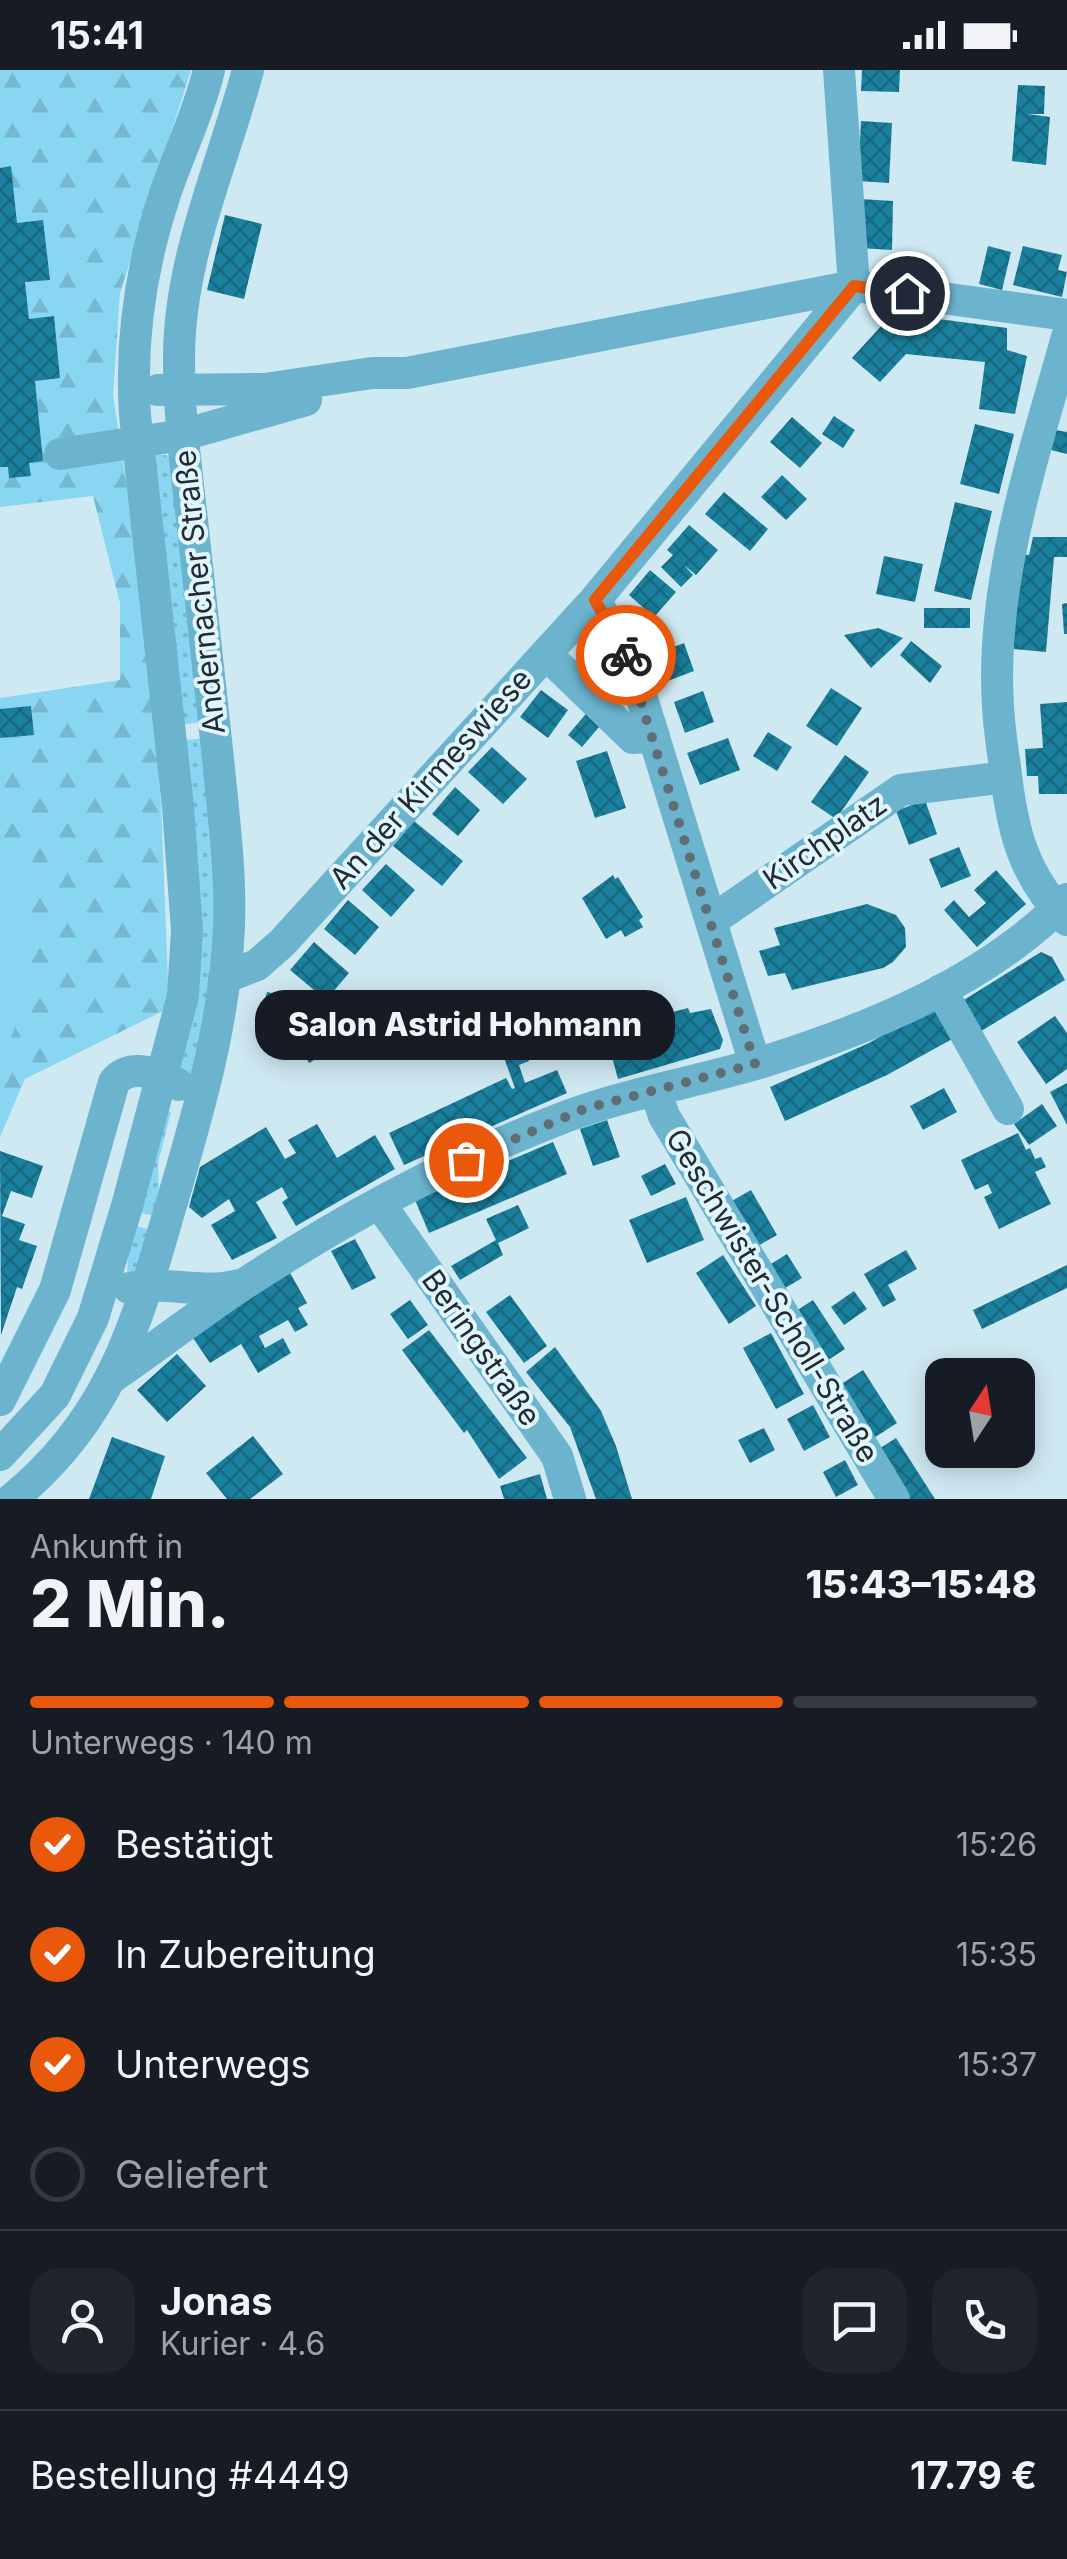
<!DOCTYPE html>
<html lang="de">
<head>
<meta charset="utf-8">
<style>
  :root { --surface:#171b24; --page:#20242c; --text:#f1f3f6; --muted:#9ea1a6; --line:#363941; --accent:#ea580c }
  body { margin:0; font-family:Inter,sans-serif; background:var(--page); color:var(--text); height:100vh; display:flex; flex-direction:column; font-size:38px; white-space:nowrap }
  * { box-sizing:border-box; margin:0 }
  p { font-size:32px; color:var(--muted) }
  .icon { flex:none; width:55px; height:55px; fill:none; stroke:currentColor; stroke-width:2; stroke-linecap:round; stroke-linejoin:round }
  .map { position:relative; height:1429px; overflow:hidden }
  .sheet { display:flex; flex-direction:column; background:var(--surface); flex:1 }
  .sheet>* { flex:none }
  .needle { width:65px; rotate:12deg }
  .buttons { position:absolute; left:925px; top:1288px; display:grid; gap:20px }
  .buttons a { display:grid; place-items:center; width:110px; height:110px; border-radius:20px; background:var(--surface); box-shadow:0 5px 25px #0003; font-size:50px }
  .pin { position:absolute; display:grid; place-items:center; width:85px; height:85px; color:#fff; margin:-42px; border:5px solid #fff; border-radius:50%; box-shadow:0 2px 10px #0007 }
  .courier { position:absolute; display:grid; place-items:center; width:100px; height:100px; margin:-50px; border:8px solid #ea580c; border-radius:50%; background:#fff; color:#222; box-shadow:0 2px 12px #0007 }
  .bubble { position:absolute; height:70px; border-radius:30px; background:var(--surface); box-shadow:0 5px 25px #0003; font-size:32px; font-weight:800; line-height:70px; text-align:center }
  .head em { font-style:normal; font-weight:800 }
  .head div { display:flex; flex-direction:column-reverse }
  .head { display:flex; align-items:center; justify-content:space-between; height:170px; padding:0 30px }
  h1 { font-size:65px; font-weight:800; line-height:75px }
  .bar { display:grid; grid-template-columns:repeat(4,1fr); gap:15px 10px; align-content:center; height:120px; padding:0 30px }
  .bar i { height:12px; border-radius:8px; background:var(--line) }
  .bar .selected { background:var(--accent) }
  .bar p { grid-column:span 4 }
  .line { display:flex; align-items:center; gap:25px; padding:0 30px; border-top:2px solid var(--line) }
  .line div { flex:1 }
  .round { display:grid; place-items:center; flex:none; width:105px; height:105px; border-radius:30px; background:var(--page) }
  ol { padding:0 30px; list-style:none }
  li { display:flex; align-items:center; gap:30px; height:110px }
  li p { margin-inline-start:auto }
  li .icon { padding:10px; border-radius:50%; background:var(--accent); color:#fff; stroke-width:4 }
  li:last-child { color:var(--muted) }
  li i { width:55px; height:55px; border:5px solid var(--line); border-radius:50% }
  .status { display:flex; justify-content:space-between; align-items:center; height:70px; padding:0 50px; background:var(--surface); direction:ltr }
  .status svg { height:28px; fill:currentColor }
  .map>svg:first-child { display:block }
  .grass { fill:url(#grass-dots) }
  .forest { fill:url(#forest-firs) }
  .garden { fill:#89d6f2 }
  .building { fill:url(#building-cross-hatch) }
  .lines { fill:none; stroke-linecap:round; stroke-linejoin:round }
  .minor { stroke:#6cb4ce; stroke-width:32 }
  .done { stroke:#5f6e74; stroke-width:10; stroke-dasharray:0 18 }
  .route { stroke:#ea580c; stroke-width:12 }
  .labels { text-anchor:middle; stroke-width:8; stroke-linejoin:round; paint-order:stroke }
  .street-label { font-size:30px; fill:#222c30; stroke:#e0f5fd }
</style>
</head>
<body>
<div class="status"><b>15:41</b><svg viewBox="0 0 49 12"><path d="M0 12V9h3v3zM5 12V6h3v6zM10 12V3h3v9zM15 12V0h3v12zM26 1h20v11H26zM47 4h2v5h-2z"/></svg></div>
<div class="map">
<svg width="1067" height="1429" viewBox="0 0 1067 1429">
  <defs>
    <pattern id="grass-dots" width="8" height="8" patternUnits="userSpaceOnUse" patternTransform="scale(2.5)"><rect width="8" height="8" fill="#89d6f2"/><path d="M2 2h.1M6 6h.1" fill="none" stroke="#76b8d0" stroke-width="1.8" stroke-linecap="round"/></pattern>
    <pattern id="forest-firs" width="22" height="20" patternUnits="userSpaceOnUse" patternTransform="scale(2.5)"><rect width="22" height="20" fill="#89d6f2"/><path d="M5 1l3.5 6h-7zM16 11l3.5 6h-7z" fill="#76b8d0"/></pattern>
    <pattern id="building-cross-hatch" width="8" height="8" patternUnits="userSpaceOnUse" patternTransform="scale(2.5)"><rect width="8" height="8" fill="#1a809d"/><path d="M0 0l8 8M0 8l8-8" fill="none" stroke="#176980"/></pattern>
  </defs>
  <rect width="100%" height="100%" fill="#cfe9f3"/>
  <path class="grass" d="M157 385H166L173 391 201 652 178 655 152 393Z
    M204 668 215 771 213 906 191 1023 176 1004 179 671Z
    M164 1040 171 1042 158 1093 159 1127 154 1146 136 1141Z
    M133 1155 150 1160 134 1216 127 1215 128 1173Z"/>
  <path class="forest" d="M0 0H191L120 223 113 325 142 516 161 732 169 938 25 1009 0 1067V996L26 921 32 881V841L0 761V628L120 610V533L93 426 0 437Z"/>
  <path class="garden" d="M0 761C13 784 28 815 32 842 40 893 19 950 0 996Z"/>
  <path class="building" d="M862 0H900L899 22 861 21Z
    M1018 15 1045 16 1044 44H1028L1050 47 1046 95 1012 91Z
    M861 51 892 53 889 113 858 111Z
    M11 96 17 153 43 150 50 210 25 212 29 249 54 246 60 308 35 311 43 391 29 393 31 406 9 408 8 397H0V98Z
    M860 129 893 131 892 180 858 178Z
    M225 145 262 154 244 229 207 220Z
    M988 176 1011 182 1002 220 979 214Z
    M1023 176 1062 185 1058 200 1067 202 1062 227 1013 215Z
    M893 243 1007 258V280L1027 286 1015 344 979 339 985 292 906 284 880 312 852 288Z
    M834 346 855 360 843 378 822 364Z
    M792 347 822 373 800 398 770 372Z
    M975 354 1014 364 999 424 960 414Z
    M1049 359 1067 362V384L1043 378Z
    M782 405 807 429 786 450 761 427Z
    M724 422 768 459 750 481 705 444Z
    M955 432 992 441 971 530 934 521Z
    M689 455 718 480 696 505 684 495 693 505 681 517 661 497 673 485 667 480Z
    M1033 467H1067V487H1054L1046 582 1013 579 1021 484 1029 485Z
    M884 486 923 494 915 532 876 524Z
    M650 500 676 522 654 547 629 525Z
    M1067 533V564H1064L1062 534Z
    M924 538H970V558H924Z
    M878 558 903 568 871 598 844 565Z
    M911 571 942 596 930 613 900 585Z
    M684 573 694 601 665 612 655 584Z
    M831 618 862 638 837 676 806 656Z
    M541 620 568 640 548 668 520 647Z
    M703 621 714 652 685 663 674 632Z
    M1067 632V724H1039L1038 706H1027L1025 679 1043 678 1040 634Z
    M31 636 34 665 0 668V639Z
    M590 639 604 651 582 677 568 665Z
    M768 662 792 677 777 701 753 686Z
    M728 668 740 700 700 715 687 683Z
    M492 677 527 709 503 734 468 702Z
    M607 681 626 738 595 748 576 691Z
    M845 685 869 702 836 749 811 732Z
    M455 717 480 740 458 766 432 744Z
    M925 730 937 764 909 775 896 741Z
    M414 751 463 791 442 816 393 776Z
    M959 777 971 806 941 818 929 789Z
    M386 794 415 820 391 847 362 820Z
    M996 800 1026 834 977 877 944 840 954 830 969 847 986 833 974 820Z
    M613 805 615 809 618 807 643 847 639 850 643 857 625 867 621 860 606 869 582 828Z
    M348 830 379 857 355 885 324 859Z
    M867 834 896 845 905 858 906 877 893 892 883 898 792 920 785 903 768 906 759 881 780 875 774 858Z
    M314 872 349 903 326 930 290 900Z
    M1041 882 1052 887 1065 910 978 963 959 933Z
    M584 921 597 961 543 981 541 975 525 981 529 991 519 995 525 1013 557 1000 567 1023 404 1095 389 1063 506 1008 512 1019 515 1018 499 974 520 966 516 955 531 949 529 945 559 934V929Z
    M267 922 291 927 286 951 261 945Z
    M935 935 954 968 887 1005 785 1051 770 1017 869 973Z
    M649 936 653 947 688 938 690 943 711 939 723 970 720 979 618 1009 609 976 635 969 631 959 639 957 633 941Z
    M1055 946 1067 963V999L1046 1014 1017 972Z
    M312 947 331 980 309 993 290 960Z
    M1067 1013V1055L1050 1022Z
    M944 1018 957 1042 923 1060 910 1036Z
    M1042 1034 1057 1056 1029 1075 1014 1054Z
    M607 1050 620 1087 593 1096 580 1059Z
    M317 1054 337 1088 375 1065 395 1099 296 1156 282 1132 288 1128 282 1117 256 1132 277 1168 232 1190 211 1155 235 1141 229 1129 202 1148 189 1137 200 1097 266 1057 285 1089 296 1083 288 1070Z
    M1018 1063 1026 1080 1030 1078 1035 1089 1041 1087 1046 1097 1035 1102 1051 1134 999 1159 984 1127 992 1123 988 1114 975 1120 961 1090Z
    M553 1072 567 1104 429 1163 415 1130Z
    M0 1081 43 1096 32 1128 11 1121 2 1146 25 1154 19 1170 37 1176 22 1219 17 1217 1 1265Z
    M665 1094 676 1114 651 1126 641 1106Z
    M751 1120 777 1165 749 1181 723 1136Z
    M686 1127 704 1170 647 1193 629 1150Z
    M518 1135 529 1158 498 1173 503 1185 460 1210 451 1196 496 1170 486 1149Z
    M355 1169 376 1208 352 1220 331 1181Z
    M906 1180 917 1199 888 1215 896 1230 883 1237 864 1204Z
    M787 1184 802 1208 777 1223 761 1200Z
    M723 1185 756 1236 729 1254 696 1203Z
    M1067 1195V1218L982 1259 973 1240Z
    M289 1201 307 1233 298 1238 308 1255 295 1262 288 1250 259 1266 265 1278 283 1268 291 1283 258 1303 241 1274 210 1293 191 1265Z
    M854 1221 867 1239 844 1255 831 1237Z
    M510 1225 547 1276 524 1293 486 1242Z
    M410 1230 428 1255 408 1269 390 1244Z
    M813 1230 845 1279 819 1296 787 1247Z
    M429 1260 527 1388 499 1409 467 1360 464 1363 402 1280Z
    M771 1263 804 1324 776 1339 743 1278Z
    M555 1277 601 1341 616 1376 632 1429H596L570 1357 526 1302Z
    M177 1284 206 1316 167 1352 137 1320Z
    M863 1300 897 1353 866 1373 832 1320Z
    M813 1335 830 1367 804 1381 787 1349Z
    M764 1358 775 1380 750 1393 738 1370Z
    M253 1366 283 1404 250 1429H227L206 1403Z
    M112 1367 165 1386 151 1429H89Z
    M896 1368 935 1429H895L868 1386Z
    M845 1390 858 1415 836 1427 823 1402Z
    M540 1404 547 1429H504L500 1416Z"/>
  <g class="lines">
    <path class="minor" d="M1067 267C1034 386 990 511 998 636 999 656 1002 677 1005 697 1012 759 1022 804 1067 850
      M158 320 265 319 372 303H407L854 216 1067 245
      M60 384 183 365 306 330
      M595 530 631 593 755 994
      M546 584 633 668 654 666
      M711 851 901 720 1006 707
      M224 908 257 895 282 873 595 530 854 216 839 0
      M941 920 1008 1039
      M655 1020 664 1046 894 1429
      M380 1134 557 1386 570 1429
      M129 1218C165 1210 202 1225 239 1215
      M114 1306C158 1276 200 1243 244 1214 340 1151 445 1094 552 1052 618 1025 688 1014 756 994 867 960 984 913 1067 829
      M0 1330 55 1220 114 1012C130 992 160 1003 179 1015
      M0 1385 55 1325 93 1248 127 1136 183 926 187 860 178 737 135 345C130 269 141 196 165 124 179 83 199 42 209 0
      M12 1429C103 1355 133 1268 164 1159 193 1060 225 960 229 856 231 804 224 751 219 698 210 616 201 533 192 450 186 398 179 345 179 292 178 189 222 98 248 0"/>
  </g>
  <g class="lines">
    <path class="done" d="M466 1090 584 1039 755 994 626 585"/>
    <path class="route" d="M626 585 595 530 854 216 907 223"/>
  </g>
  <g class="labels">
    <g class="street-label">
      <text transform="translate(200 522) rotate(-96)" y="10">Andernacher Straße</text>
      <text transform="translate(431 709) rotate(-48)" y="10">An der Kirmeswiese</text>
      <text transform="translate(825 772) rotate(-35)" y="10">Kirchplatz</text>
      <text transform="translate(772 1226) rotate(59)" y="10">Geschwister-Scholl-Straße</text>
      <text transform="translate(481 1278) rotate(55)" y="10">Beringstraße</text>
    </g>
  </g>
</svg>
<div class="buttons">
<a><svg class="needle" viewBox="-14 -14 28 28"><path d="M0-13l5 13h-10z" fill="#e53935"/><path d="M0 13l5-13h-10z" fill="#9ea1a6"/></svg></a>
</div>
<div class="pin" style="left:466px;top:1090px;background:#ea580c"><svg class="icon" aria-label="bag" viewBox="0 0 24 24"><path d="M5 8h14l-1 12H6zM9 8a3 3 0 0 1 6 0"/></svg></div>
<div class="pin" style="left:907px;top:223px;background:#1f2937"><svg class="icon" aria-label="home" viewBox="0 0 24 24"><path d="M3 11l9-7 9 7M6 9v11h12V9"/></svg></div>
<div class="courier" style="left:626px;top:585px"><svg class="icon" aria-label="bike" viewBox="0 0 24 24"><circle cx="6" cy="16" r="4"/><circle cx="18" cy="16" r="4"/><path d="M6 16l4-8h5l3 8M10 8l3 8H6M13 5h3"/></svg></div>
<div class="bubble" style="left:255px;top:920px;width:420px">Salon Astrid Hohmann</div>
</div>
<section class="sheet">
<div class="head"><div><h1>2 Min.</h1><p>Ankunft in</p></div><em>15:43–15:48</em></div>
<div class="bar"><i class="selected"></i><i class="selected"></i><i class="selected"></i><i></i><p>Unterwegs · 140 m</p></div>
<ol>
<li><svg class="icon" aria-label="check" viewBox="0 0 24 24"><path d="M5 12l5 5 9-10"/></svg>Bestätigt<p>15:26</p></li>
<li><svg class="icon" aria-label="check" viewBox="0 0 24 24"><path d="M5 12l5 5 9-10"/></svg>In Zubereitung<p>15:35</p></li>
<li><svg class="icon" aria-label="check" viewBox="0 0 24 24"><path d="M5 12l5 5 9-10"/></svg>Unterwegs<p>15:37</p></li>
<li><i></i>Geliefert</li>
</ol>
<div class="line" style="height:180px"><a class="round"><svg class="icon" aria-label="person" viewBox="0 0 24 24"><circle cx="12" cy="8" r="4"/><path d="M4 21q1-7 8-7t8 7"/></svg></a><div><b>Jonas</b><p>Kurier · 4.6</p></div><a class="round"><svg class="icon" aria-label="chat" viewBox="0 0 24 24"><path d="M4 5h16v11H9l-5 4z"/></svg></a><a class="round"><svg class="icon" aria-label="phone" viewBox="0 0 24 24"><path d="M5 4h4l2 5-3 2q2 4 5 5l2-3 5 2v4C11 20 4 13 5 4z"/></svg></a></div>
<div class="line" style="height:130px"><div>Bestellung #4449</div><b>17.79 €</b></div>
</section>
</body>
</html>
